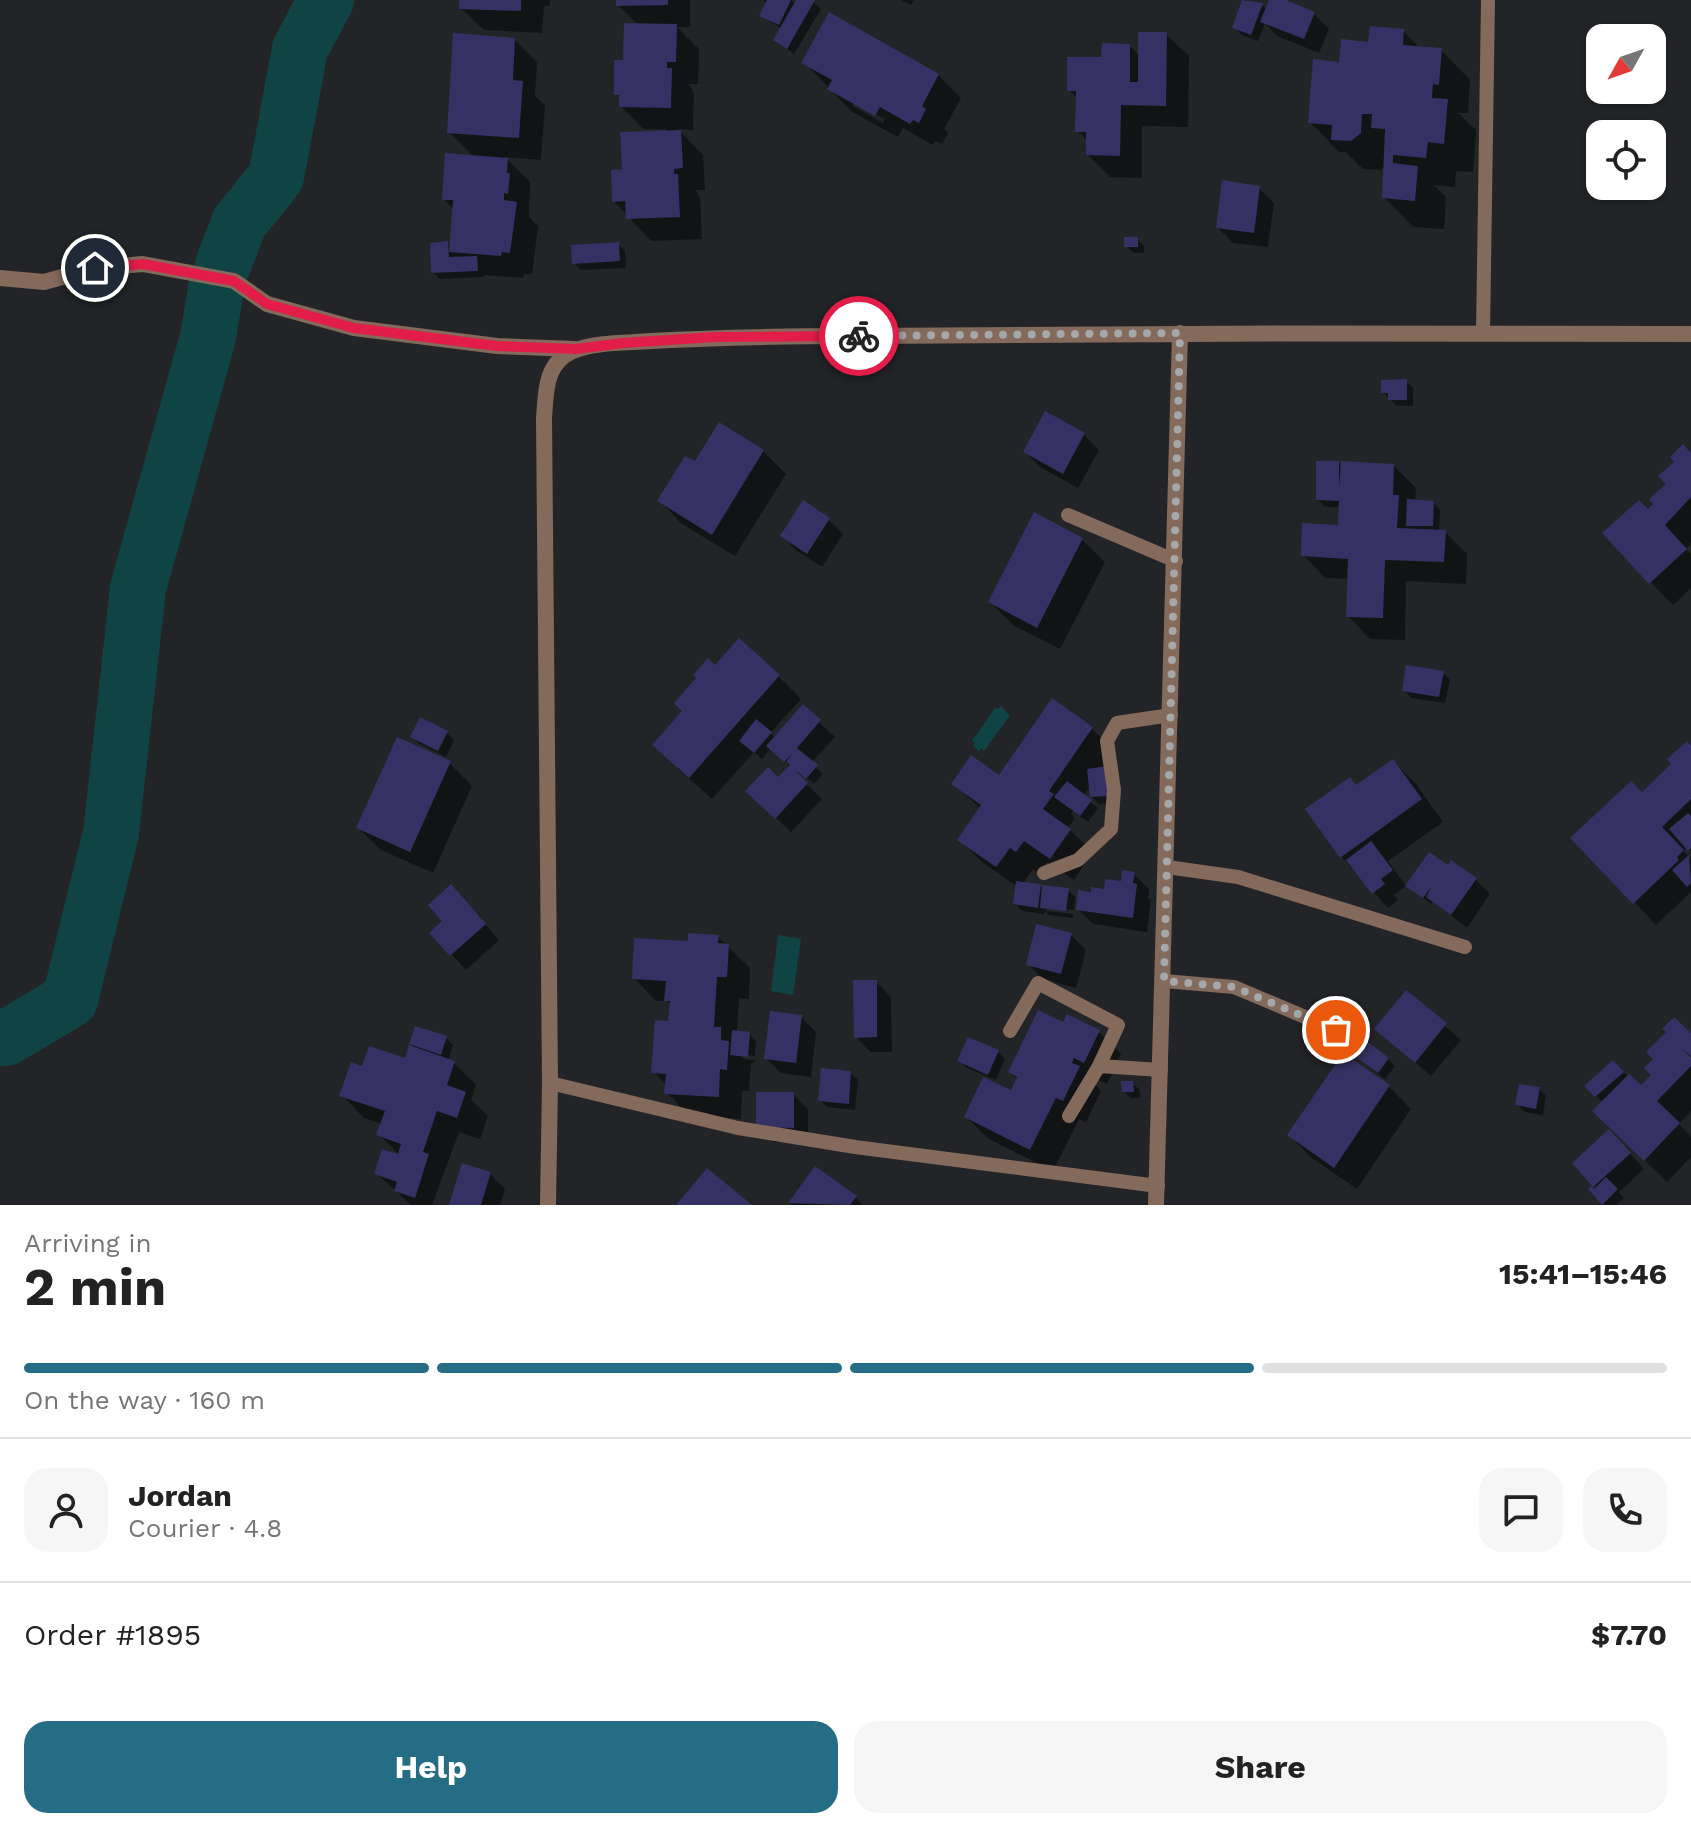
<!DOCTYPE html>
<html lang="en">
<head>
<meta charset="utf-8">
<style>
  :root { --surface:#fff; --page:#f6f6f6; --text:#222; --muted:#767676; --line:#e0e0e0; --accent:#256d85 }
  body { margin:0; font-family:"Work Sans",sans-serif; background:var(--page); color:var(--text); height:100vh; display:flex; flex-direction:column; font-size:30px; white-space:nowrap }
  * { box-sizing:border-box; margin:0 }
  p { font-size:26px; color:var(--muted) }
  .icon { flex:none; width:44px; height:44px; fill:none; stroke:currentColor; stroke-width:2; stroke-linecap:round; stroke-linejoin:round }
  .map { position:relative; height:1205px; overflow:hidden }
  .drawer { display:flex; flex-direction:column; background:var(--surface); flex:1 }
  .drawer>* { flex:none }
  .needle { width:52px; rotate:230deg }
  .tools { position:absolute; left:1586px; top:24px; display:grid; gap:16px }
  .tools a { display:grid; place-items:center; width:80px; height:80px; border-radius:16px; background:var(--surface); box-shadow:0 2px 6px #0004; font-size:40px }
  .pin { position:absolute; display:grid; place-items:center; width:68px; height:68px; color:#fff; margin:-34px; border:4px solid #fff; border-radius:50%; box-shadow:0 2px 8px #0007 }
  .courier { position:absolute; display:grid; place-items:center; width:80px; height:80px; margin:-40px; border:6px solid #e11d48; border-radius:50%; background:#fff; color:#222; box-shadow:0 2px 10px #0007 }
  .headline em { font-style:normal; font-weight:700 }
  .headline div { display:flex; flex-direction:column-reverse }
  .headline { display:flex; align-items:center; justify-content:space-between; height:136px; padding:0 24px }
  h1 { font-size:52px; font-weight:700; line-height:60px }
  .bar { display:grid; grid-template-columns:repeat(4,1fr); gap:12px 8px; align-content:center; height:96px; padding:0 24px }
  .bar i { height:10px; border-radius:6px; background:var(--line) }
  .bar .selected { background:var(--accent) }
  .bar p { grid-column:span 4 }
  .line { display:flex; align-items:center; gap:20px; padding:0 24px; border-top:2px solid var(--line) }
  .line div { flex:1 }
  .round { display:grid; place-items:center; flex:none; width:84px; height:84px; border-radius:24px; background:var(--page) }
  .cta { display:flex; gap:16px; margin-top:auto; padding:16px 24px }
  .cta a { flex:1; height:92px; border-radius:24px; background:var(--accent); color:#fff; font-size:32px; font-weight:700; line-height:92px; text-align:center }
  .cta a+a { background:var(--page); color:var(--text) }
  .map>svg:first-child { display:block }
  .water { fill:#104343 }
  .shadow { fill:#0007; fill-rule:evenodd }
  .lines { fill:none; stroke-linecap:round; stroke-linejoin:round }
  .river { stroke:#104343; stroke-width:56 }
  .building { fill:#363164 }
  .lane { stroke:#836a5b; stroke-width:14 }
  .street { stroke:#836a5b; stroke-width:16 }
  .done { stroke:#a6a7a9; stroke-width:8; stroke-dasharray:0 14.4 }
  .route { stroke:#e11d48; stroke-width:10 }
</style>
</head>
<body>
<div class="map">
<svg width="1691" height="1205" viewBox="0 0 1691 1205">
  <rect width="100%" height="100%" fill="#232427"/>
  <path class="water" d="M1001 706 1010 715 984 751 981 748 979 751 973 746 975 743 972 741 995 708 998 709Z
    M778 935 801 939 793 995 771 991Z"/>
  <path class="shadow" d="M461 0H550V6H544L542 33 484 30 461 8Z
    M618 0H690V27H677L699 49 698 84H689L694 93 693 130 678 129 703 155 705 190H696L700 199 702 239 651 241 614 201 624 171 666 133V129H643L621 106V99L616 94 639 26 618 5Z
    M763 0H791L796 5 799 0H811L821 9 794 54 776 40 782 29 762 16 767 4Z
    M901 0H914L911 5Z
    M1245 0 1262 5 1267 10 1271 0H1280L1314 14 1329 29 1319 53 1277 36 1265 23 1258 41 1242 35 1235 28Z
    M1403 31 1420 48 1441 50 1470 80 1468 113H1458L1476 130 1473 172 1456 171 1455 187 1434 185 1446 197 1444 229 1413 227 1384 197 1385 167 1381 170 1363 169 1346 152H1339L1310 122 1341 64 1370 44Z
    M1166 34 1189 56 1188 127 1142 126V178L1110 177 1088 155V141L1077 131 1078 99 1069 90 1103 59 1129 46 1140 56Z
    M515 40 537 62 535 96 545 105 541 160 504 157 530 182 529 217 538 226 532 274H524L523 278 484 275V277L440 279 433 272 447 243 451 248 454 210 444 199 474 157 449 132Z
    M804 62 938 75 961 98 944 129 948 133 942 144 935 141 933 145 903 128 898 137 852 112ZM853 102 885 119 883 123 853 106Z
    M1259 188 1274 203 1268 247 1233 243 1218 228Z
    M1137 239 1144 246V253H1134L1126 246Z
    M618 244 625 251 626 268 581 270 574 263Z
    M1406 381 1413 388V406H1397L1383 392Z
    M1084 435 1099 450 1078 488 1040 467 1025 452Z
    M763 451 786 474 735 556 682 524 660 501 695 464Z
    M1691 455V543L1686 549 1691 554V588L1673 605 1605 534 1648 511Z
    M1338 463 1342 468 1393 465 1416 488 1415 502H1433L1440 510 1439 532H1445L1467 554 1466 584 1406 581 1405 640 1370 639 1348 616 1349 579 1325 578 1303 555 1340 527 1341 507H1325L1318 500Z
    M1035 515 1082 540 1105 562 1060 649 1013 625 990 602Z
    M828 519 843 534 822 567 797 551 782 536Z
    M715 668 778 676 801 699 770 733 775 738 803 707 835 737 811 763 823 774 814 784 802 774 799 777 822 799 791 832 763 806 778 780 790 767 771 748 762 759 754 752 712 799 677 768 685 711Z
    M1443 673 1450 680 1445 703 1411 698 1404 690Z
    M1053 701 1092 729 1114 751 1116 802 1099 804 1091 796 1090 786 1083 796 1098 808 1088 822 1073 811 1071 814 1075 818 1068 828 1093 852 1074 880 1047 862 1039 873 1033 869 1023 884 1068 890 1075 897 1074 910 1046 907V911L1073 914V918L1049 915 1045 911 1044 914 1022 911 1015 903 1018 887 982 862 960 840 981 809 954 784 1000 778Z
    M421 720 447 733 454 740 446 757 420 744 413 737Z
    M1691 748V851L1687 847 1683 851 1691 859V892L1656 925 1634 902 1642 795Z
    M1393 761 1416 784 1443 822 1388 861 1406 886 1394 895 1398 900 1388 908 1341 856 1357 787Z
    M449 763 472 786 433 873 381 850 358 828Z
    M1448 868 1475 879 1490 894 1467 928 1433 901 1431 904 1407 885Z
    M1134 874 1149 889 1148 898 1151 900 1147 932 1093 924 1078 909 1093 894 1123 883Z
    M466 902 499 940 466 970 432 933Z
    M1071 935 1086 950 1076 988 1043 979 1028 964Z
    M718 937 750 968 749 999 739 998 737 1032 749 1034 756 1041 755 1056 739 1054 744 1059 755 1060 754 1063H751L749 1091H742L741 1119 689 1115 667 1093V1086L654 1072 670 1023 671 1005 667 1001H656L634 978 690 943Z
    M876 982 891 997 892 1052H871L856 1037Z
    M1406 993 1461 1040 1431 1076 1377 1029Z
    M801 1017 816 1032 811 1077 781 1073 766 1058Z
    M1063 1024 1099 1032 1121 1054 1107 1084 1097 1079 1095 1084 1101 1091 1086 1122 1079 1119 1053 1171 989 1139 966 1117 1011 1093 1018 1080 1010 1072Z
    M446 1038 453 1045 448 1061 454 1063 476 1085 471 1100 488 1116 480 1139 459 1132 432 1205H411L376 1173 402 1158 379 1134 382 1124 364 1118 342 1095 363 1069 406 1060 418 1050 411 1044Z
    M998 1052 1005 1059 996 1080 967 1068 960 1061Z
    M1344 1056 1389 1087 1411 1109 1357 1189 1312 1158 1289 1135Z
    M1358 1058 1388 1059 1395 1066 1385 1079Z
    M1691 1061V1111L1679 1124 1691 1137V1157L1667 1182 1595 1111 1603 1103 1587 1086 1613 1063 1641 1088Z
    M850 1073 858 1080 855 1110 827 1107 820 1100Z
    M1132 1083 1140 1090V1098H1131L1124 1091Z
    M1539 1089 1546 1096 1543 1115 1525 1112 1518 1105Z
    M793 1094 808 1109V1142H773L758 1127Z
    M1624 1147 1644 1169 1619 1192 1624 1198 1616 1205H1605L1591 1189 1594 1191 1597 1188 1574 1163Z
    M816 1169 856 1198 863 1205H792L791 1203Z
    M490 1174 505 1189 500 1205H451Z"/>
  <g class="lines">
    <path class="river" d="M223 265 239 223 276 177 300 49 326 0
      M0 1038H6L70 1000 111 833 138 588 208 337 216 289"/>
  </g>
  <path class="building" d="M459 0H521V11L459 9Z
    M616 0H668V5L616 6Z
    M767 0H791L779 25 759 16Z
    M796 0H815L787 49 773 40Z
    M1242 0 1263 3 1251 35 1232 28Z
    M1269 0H1286L1315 12 1304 39 1260 22Z
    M829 12 939 74 922 106 926 109 919 123 913 120 910 124 880 107 875 116 827 89 832 80 801 63Z
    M624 23 677 24 676 62H667V68H672L671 108 619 107V95H614V60H623Z
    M1370 26 1404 29 1403 45 1442 48 1439 85 1433 84 1432 98 1448 99 1444 144 1428 142 1426 158 1393 155V163L1418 166 1415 201 1382 198 1385 129 1371 128 1372 114H1362L1361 133 1351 141 1331 140 1332 125 1308 123 1313 59 1339 62 1341 39 1368 42Z
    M1138 32H1167L1166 106 1121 105 1120 156 1086 155V132H1075L1076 91H1067V57H1101L1102 43 1130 44V82H1138Z
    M453 33 515 38 513 80 523 81 519 138 447 133Z
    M681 130 683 168 674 169V174H678L680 217 626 219 625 201 612 202 611 170 622 169 620 132Z
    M445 153 508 158 507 173H510L508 194 504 193V200L517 202 510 253 502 252 501 256 449 252 453 200H442Z
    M1222 180 1260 186 1254 233 1216 228Z
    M1124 237H1138V247H1124Z
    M448 241 449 257 477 256 478 271 431 273 430 243Z
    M619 242 620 261 572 264 571 245Z
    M1407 379V400H1388V393H1381V380Z
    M1045 411 1085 433 1063 474 1023 452Z
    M719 422 764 450 712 535 657 501 685 456 695 461Z
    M1683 444 1691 453V497L1665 525 1687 549 1649 584 1602 533 1639 500 1648 509 1653 504 1649 499 1666 484 1658 476 1674 462 1670 457Z
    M1316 461H1339V488L1341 461 1394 464 1393 495H1399L1397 528 1446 530 1444 562 1385 560 1383 618 1346 617 1348 559 1301 556 1302 523 1338 525 1339 501 1316 500Z
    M1407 499 1434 501 1433 526H1406Z
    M803 500 830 518 807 554 780 536Z
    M1034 512 1083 538 1037 628 988 602Z
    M739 638 780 675 689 778 652 745 682 711 674 703 696 678 693 675 708 658 715 665Z
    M1406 665 1444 671 1439 697 1402 691Z
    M1052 698 1093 727 1049 791 1054 794 1043 809 1071 829 1050 859 1024 841 1016 852 1010 848 996 867 957 840 981 805 951 784 971 755 999 775Z
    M803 704 821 720 797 748 818 765 806 779 795 770 808 783 775 819 745 791 768 767 778 777 790 765 786 762 792 754 784 762 766 746Z
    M420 717 448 731 438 751 410 737Z
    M756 719 772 732 754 753 739 741Z
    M397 737 451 761 410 852 356 828Z
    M1687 741 1691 746V799L1662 827 1684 850 1677 857 1679 860 1633 904 1570 838 1631 781 1642 792 1671 764 1667 759Z
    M1393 759 1422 799 1340 858 1305 809 1350 777 1356 785Z
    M1107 766 1110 796 1090 797 1087 769Z
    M1067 781 1092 800 1080 816 1054 797Z
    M1688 813 1691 816V848L1688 851 1669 829Z
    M1371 841 1393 870 1381 879 1385 884 1372 894 1346 860Z
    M1429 852 1448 865 1451 860 1477 878 1451 915 1426 897 1432 886 1423 898 1405 886Z
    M1689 855 1691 883 1687 887 1672 870Z
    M1122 870 1135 872 1133 883 1137 884 1133 918 1076 910 1078 890 1091 892V887L1104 889 1105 879 1121 881Z
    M1016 881 1041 884 1038 908 1013 904Z
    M451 884 486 924 450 956 429 933 442 921 428 905Z
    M1042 885 1069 888 1066 911 1040 908Z
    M1036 924 1072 933 1061 974 1026 965Z
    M688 933 719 935 718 943 729 944 727 977H717L714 1027H721V1040L729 1041 727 1070 720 1069 719 1097 664 1094 666 1074 651 1073 655 1020 668 1021 670 1001H664L666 981 632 979 634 938 688 941Z
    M853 980H877V1037L854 1038Z
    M1406 990 1447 1023 1415 1063 1374 1029Z
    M1038 1010 1063 1022 1067 1014 1100 1030 1084 1063 1074 1058 1072 1063 1080 1066 1063 1101 1056 1098 1030 1150 964 1117 983 1077 1011 1090 1017 1077 1008 1072Z
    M770 1011 802 1015 796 1063 764 1059Z
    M1674 1017 1691 1033V1056L1682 1049 1691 1058V1066L1657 1101 1680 1123 1644 1161 1592 1111 1629 1074 1641 1085 1651 1075 1644 1068 1653 1059 1646 1052 1666 1032 1662 1029Z
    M415 1026 447 1036 441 1055 409 1044Z
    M732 1030 750 1032 748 1057 730 1055Z
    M1360 1036 1389 1058 1378 1073 1349 1052Z
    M968 1037 999 1050 988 1075 957 1061Z
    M409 1045 455 1061 447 1085 466 1092 457 1118 437 1111 423 1152 429 1154 415 1198 394 1191 397 1182 374 1174 382 1149 398 1154 401 1144 376 1135 385 1111 339 1096 351 1062 362 1066 369 1046 405 1058Z
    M1343 1053 1390 1085 1334 1168 1287 1135Z
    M1613 1060 1624 1072 1595 1097 1584 1086Z
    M821 1068 851 1071 849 1104 818 1101Z
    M1121 1081H1133L1134 1092H1122Z
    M1519 1084 1540 1087 1536 1109 1515 1105Z
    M756 1092H794V1128L756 1127Z
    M1609 1129 1631 1153 1593 1187 1572 1163Z
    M462 1163 491 1172 481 1205H449Z
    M815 1166 857 1196 850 1205 788 1203Z
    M707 1168 752 1205H676Z
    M1606 1177 1618 1189 1602 1205 1588 1189 1591 1186 1594 1189Z"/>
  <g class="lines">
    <path class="lane" d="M1483 333 1488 0
      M1068 515 1176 561
      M1167 867 1238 877 1465 947
      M1044 873 1078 860 1111 829 1114 790 1107 741 1117 723 1171 715
      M1164 981 1234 987 1336 1030
      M1010 1031 1038 983 1118 1025 1099 1066
      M550 1083 738 1128 855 1147 1158 1186
      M1069 1116 1099 1066 1161 1070"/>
    <path class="street" d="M0 278 44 282 95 268 143 264 234 281 267 304 354 328 497 346 575 349
      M548 1205 550 1083 544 418C546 391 545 363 573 351 595 342 627 343 651 341 721 337 791 336 862 336 1138 333 1415 333 1691 334
      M1156 1205 1180 333"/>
  </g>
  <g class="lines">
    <path class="done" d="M859 336 1180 333 1164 981 1234 987 1336 1030"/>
    <path class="route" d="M95 268 143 264 234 281 267 304 354 328 497 346 576 349 623 343 715 337 859 336"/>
  </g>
</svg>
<div class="tools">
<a><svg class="needle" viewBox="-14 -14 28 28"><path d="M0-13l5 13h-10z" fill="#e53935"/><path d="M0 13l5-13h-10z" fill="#767676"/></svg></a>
<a><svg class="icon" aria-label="locate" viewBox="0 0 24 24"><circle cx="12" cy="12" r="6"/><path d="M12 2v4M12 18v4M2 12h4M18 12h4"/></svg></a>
</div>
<div class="pin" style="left:1336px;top:1030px;background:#ea580c"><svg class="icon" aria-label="bag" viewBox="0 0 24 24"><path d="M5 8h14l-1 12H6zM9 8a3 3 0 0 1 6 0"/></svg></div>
<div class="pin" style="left:95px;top:268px;background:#1f2937"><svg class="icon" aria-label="home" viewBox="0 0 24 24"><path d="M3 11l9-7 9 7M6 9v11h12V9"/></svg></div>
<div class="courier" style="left:859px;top:336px"><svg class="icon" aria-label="bike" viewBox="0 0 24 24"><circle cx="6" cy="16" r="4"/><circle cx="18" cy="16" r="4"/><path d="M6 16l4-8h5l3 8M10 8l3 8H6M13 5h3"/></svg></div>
</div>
<section class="drawer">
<div class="headline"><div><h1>2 min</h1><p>Arriving in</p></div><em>15:41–15:46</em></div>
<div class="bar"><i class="selected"></i><i class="selected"></i><i class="selected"></i><i></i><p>On the way · 160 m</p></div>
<div class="line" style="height:144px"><a class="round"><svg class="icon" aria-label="person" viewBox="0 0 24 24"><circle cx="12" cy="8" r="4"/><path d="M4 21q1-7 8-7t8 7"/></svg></a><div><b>Jordan</b><p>Courier · 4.8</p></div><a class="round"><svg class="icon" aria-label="chat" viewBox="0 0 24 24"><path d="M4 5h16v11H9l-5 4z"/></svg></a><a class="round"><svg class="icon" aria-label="phone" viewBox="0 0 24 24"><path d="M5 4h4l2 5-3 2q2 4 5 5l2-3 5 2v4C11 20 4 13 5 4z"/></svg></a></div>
<div class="line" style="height:104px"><div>Order #1895</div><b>$7.70</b></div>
<div class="cta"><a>Help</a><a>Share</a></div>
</section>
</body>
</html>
